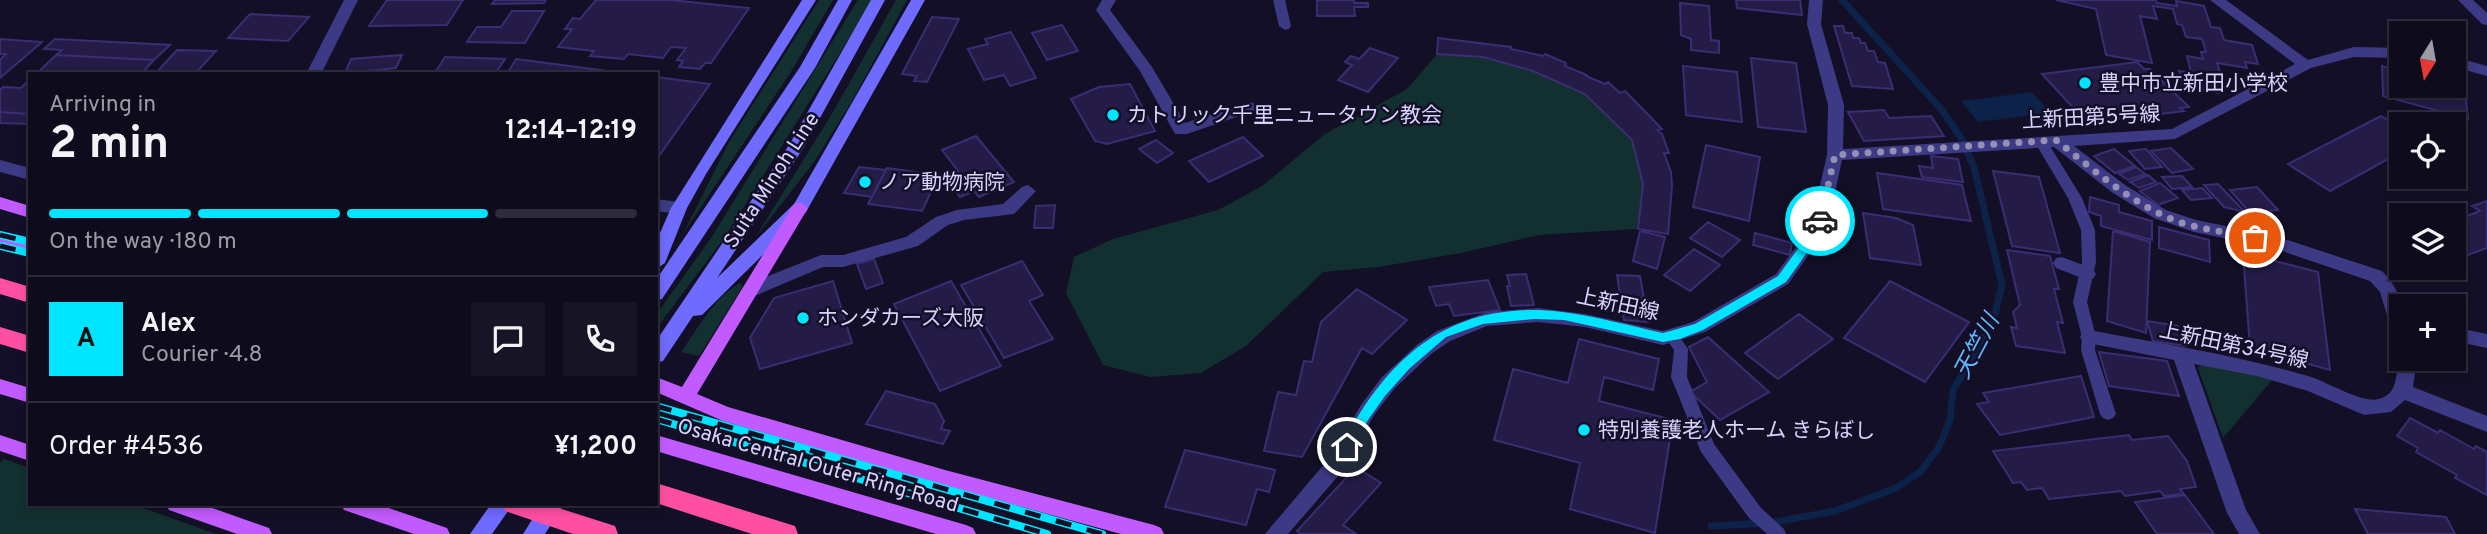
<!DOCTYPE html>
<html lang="en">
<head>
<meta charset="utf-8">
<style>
  :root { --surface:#0e0b1c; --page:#171425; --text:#f1f3f6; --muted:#9b9ba3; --line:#2e2b3b; --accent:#00e5ff }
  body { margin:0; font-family:Overpass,"Noto Sans JP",sans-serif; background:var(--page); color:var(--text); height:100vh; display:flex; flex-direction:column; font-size:26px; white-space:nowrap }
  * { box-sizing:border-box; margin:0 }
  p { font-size:23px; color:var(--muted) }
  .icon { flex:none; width:38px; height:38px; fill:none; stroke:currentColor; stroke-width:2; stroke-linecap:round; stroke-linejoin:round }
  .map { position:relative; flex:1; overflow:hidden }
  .sheet { position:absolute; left:28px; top:72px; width:630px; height:434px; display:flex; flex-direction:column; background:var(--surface); border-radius:0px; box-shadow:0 4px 10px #0003,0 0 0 2px var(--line) }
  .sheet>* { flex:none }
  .needle { width:46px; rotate:191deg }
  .controls { position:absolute; left:2389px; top:21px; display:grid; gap:14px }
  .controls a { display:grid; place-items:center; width:77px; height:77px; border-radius:0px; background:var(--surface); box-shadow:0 4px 10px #0003,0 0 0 2px var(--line); font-size:35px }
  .pin { position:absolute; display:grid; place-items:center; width:60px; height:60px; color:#fff; margin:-30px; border:4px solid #fff; border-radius:50%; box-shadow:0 2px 7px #0007 }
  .courier { position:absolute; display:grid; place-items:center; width:70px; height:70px; margin:-35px; border:5px solid #00e5ff; border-radius:50%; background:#fff; color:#222; box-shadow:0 2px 9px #0007 }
  .summary em { font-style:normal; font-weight:700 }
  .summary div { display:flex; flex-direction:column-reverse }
  .summary { display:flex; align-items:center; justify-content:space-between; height:119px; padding:0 21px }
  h1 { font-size:46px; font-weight:700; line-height:52px }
  .bar { display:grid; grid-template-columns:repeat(4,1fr); gap:10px 7px; align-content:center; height:84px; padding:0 21px }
  .bar i { height:9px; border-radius:5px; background:var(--line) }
  .bar .selected { background:var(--accent) }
  .bar p { grid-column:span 4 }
  .line { display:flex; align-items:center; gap:18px; padding:0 21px; border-top:2px solid var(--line) }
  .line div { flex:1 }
  .round { display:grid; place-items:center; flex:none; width:74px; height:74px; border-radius:0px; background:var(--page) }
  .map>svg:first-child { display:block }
  .green { fill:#12302f }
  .water { fill:#0c2248 }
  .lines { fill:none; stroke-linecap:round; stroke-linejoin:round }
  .stream { stroke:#0c2248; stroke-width:7 }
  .building { fill:#241b47; stroke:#3b2d73; stroke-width:2 }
  .service { fill:#3d3a85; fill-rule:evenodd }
  .minor { fill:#3d3a85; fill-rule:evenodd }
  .secondary { fill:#6f6bff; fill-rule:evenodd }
  .primary { fill:#c25bff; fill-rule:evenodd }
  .motorway { fill:#ff4fa3; fill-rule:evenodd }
  .rail-casing { stroke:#00e5ff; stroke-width:8 }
  .rail { stroke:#130f26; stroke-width:5; stroke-dasharray:16; stroke-linecap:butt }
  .route { fill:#00e5ff }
  .done { stroke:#948fb3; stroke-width:7; stroke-dasharray:0 12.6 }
  .poi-dot { fill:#00e5ff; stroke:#130f26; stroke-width:2.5 }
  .labels { text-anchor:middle; stroke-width:5; stroke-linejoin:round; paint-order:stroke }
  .poi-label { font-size:21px; fill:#d9d4ff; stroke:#130f26; text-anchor:start }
  .street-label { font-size:21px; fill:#d9d4ff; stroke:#130f26 }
  .water-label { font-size:23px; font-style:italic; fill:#62b6ff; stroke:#130f26 }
</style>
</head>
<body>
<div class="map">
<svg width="2487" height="534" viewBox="0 0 2487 534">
  <rect width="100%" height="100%" fill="#130f26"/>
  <path class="green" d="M819 0H833L792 70 683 234 729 142Z
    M858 0H873L725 237 656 329V315L711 238Z
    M896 0H907L851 103 814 162 755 238 833 112Z
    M1437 54 1483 57 1533 71 1585 94 1632 140 1643 184 1638 229 1539 235 1461 253 1378 267 1323 272 1246 346 1201 373 1150 377 1103 365 1066 293 1074 257 1113 239 1218 210 1262 186 1325 134 1407 89Z
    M740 283 743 286 699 356 681 352C697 330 715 296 740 283Z
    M2205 363 2273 379 2223 438 2198 368Z
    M4 459 30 468V504H132L216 534H0V463Z"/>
  <path class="water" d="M2032 92 2051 113 1978 122 1961 101Z"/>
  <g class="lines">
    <path class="stream" d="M1711 526 1769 523 1835 511 1896 488 1920 472 1939 447 1950 420 1953 390 1993 323 2002 285 1974 167 1961 138 1942 110 1842 0"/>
  </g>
  <path class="building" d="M387 0H463L447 25 369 26Z
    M495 0H546L544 3 492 4Z
    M596 0H670L749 8 711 63H705L700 69 679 67 683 61 677 60 686 48 671 47 663 58 628 54 624 59 590 56 594 51 558 47 572 29H565L573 18 580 19Z
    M1317 0H1354V3H1368V7H1354L1355 16H1317Z
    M1736 0H1800L1802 15 1737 8Z
    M2056 0H2156L2157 3 2177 6 2176 1 2204 6 2211 27 2220 28 2224 40 2252 45 2258 64 2245 62 2247 68 2217 63 2223 82 2216 80 2219 93 2184 87 2179 71 2191 73 2187 56 2203 59 2201 52H2206L2202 39 2186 37 2182 25 2177 24 2173 9 2153 6 2157 19 2140 16 2152 63 2106 55 2096 9Z
    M1680 3 1709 6 1711 40 1719 41V53L1691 50V39L1681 35Z
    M512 11H544L525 43 467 42 477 27H501Z
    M250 14 309 17 288 41 228 38Z
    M932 17 959 19 927 82 914 81 917 76 902 74Z
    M1062 25 1078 51 1047 60 1032 33Z
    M1834 26H1843L1845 33H1852L1853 38H1859L1861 43H1865L1868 51H1874L1878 62 1885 63 1893 89 1852 86Z
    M1011 32 1036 78 1010 86 1004 75 984 80 968 49 988 44 985 39Z
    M1438 38 1511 47V49L1543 56 1545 54 1566 63 1565 66 1587 75 1586 76 1605 84 1608 82 1620 93 1625 91 1662 129 1657 130 1662 134 1669 153H1664L1671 172 1672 186 1668 234 1638 229 1643 184 1632 140 1585 94 1533 71 1483 57 1437 54Z
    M0 39 42 42 0 78V60L6 54H0Z
    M55 39 170 45 154 60 56 55 62 50 44 49Z
    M1370 48 1398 58 1368 92 1338 80 1352 65 1345 62 1351 56 1359 59Z
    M177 50 216 51 195 74H155Z
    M56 55 154 60 141 74H36Z
    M402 55 396 68 345 73 351 59Z
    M445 57 505 59 495 74H434Z
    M1751 58 1796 63 1806 132 1758 127Z
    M516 59 630 74H507Z
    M2137 62 2144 69H2150L2189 107 2180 108 2184 111 2087 123 2042 74Z
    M2400 63 2401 86H2454V77L2464 80 2468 119 2383 96 2382 66 2400 71Z
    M1683 66 1737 72 1742 122 1686 115Z
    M656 77 710 84 656 160Z
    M30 79V114L0 112V90L3 87 21 88Z
    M1130 84 1155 131 1107 144 1095 141 1071 99 1099 87Z
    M1884 110 1889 118 1931 116 1944 136 1864 141 1848 112Z
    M0 112 30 114V124L0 123Z
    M2381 116 2388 120 2396 116 2410 124H2401V152L2330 191 2288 164Z
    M976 136 1014 182 979 197 974 191 960 197 945 177 958 171 942 150Z
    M1243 137 1263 156 1209 182 1189 161Z
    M1156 140 1173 153 1157 163 1139 149Z
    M1706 145 1760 157 1749 221 1693 207Z
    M2171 148 2193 169 2172 173 2151 151Z
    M2114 149 2135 166 2115 173 2094 156Z
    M2146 149 2162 167 2145 169 2129 151Z
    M1931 156 1958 159 1963 182 1922 177 1919 166 1933 168Z
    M859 167 886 170 872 197 844 193Z
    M2136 167 2145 174 2128 180 2119 174Z
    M887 168 939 175 922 211 868 204Z
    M1993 171 2039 177 2060 253 2012 246Z
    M1877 173 1962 185 1971 221 1883 209Z
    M2148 175 2156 182 2139 188 2130 182Z
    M2182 176 2192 187 2172 189 2162 177Z
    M2160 183 2178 198 2158 205 2140 191Z
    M2218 184 2245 212 2224 207 2204 185Z
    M2257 187 2278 210 2250 213 2230 190Z
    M2202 188 2212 198 2191 200 2182 190Z
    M2090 197 2119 205V212L2152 221V240L2101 226V216L2089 212Z
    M2487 201V248L2454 260V221L2480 211 2472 206Z
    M1055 205 1053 228H1034L1036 206Z
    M1863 213 1896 218 1913 225 1921 265 1870 258Z
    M1708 222 1740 240 1722 257 1690 238Z
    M2159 227 2209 240 2210 262 2159 248Z
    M1640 231 1665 237 1657 269 1633 261Z
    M2113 231 2150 242 2146 333 2107 321Z
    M1755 233 1792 243 1790 255 1753 245Z
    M1694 249 1720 265 1690 291 1664 275Z
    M2007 250 2050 256 2059 289H2054L2063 323 2057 322 2065 353 2016 346 2011 327 2017 328 2013 312 2020 305Z
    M2243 253 2318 272 2330 370 2250 348Z
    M874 259 883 283 866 289 857 264Z
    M1022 261 1043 295 1029 301 1053 339 1004 358 961 285Z
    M1526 274 1534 305 1511 306 1507 286H1510L1507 275Z
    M1617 275 1640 276 1648 322 1624 320Z
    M1488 280 1500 310 1454 316 1449 304 1436 306 1429 287Z
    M833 281 852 343 760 369 750 338 774 298Z
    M951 281 1001 366 940 391 894 304Z
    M1890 281 1969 322 1925 382 1844 338Z
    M1357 289 1407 320 1372 354 1362 348 1302 457 1264 451 1278 392 1296 395 1304 361 1312 362 1321 322Z
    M1799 314 1833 339 1778 379 1745 353Z
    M2147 321 2178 326 2185 346 2153 341Z
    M1708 337 1769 392 1720 420 1690 392 1707 382 1689 347Z
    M1579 339 1659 359 1653 390 1604 377 1599 401 1673 420 1655 533 1570 509 1580 463 1494 440 1513 369 1568 383Z
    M2099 352 2167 361 2179 396 2109 386Z
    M2081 376 2094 417 2000 435 1977 404 1989 402 1983 393Z
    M886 391 935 404 944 421 941 429 950 431 943 444 866 424Z
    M2410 418 2438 433 2440 430 2474 449 2476 446 2487 452V495L2455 478 2457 475 2416 452 2418 448 2397 436Z
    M2129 435 2132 440 2168 436 2187 461 2196 487 2180 489 2184 494 2164 496 2160 491 2125 496 2121 491 2049 499 2042 488 2027 490 2021 482 2013 483 1993 451Z
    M1185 450 1275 470 1269 492 1257 489 1246 525 1165 507Z
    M1356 467 1381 483 1343 525 1356 534H1300L1297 531Z
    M2185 495 2214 534H2157L2135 502Z
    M2355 509 2446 517 2455 534H2368Z"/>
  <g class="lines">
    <path class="service" d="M1273 0H1285L1291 26 1289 29 1285 30 1279 26Z
      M2040 137 2045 138 2082 198 2095 230 2096 262 2087 302 2096 337 2095 350 2116 414 2113 418 2108 420 2103 418 2100 414 2081 350 2082 337 2073 302 2082 262 2081 230 2068 198 2034 141Z
      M1672 331 1677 333 1688 349 1687 377 1714 444 1761 508 1784 529 1786 534H1767L1749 518 1701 452 1671 377 1674 350 1665 337 1667 333Z"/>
    <path class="minor" d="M344 0H358L321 74H306Z
      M1102 0H1116L1110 10 1152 67 1185 123 1248 102 1254 103 1256 107 1254 111 1187 134H1175L1140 71 1096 10Z
      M1809 0H1823L1821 24 1844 105 1843 149 2172 129 2295 64 2210 0H2226L2308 60 2354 47 2401 48V58L2354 57 2311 68 2175 139 2074 146 2125 185 2166 210 2196 220 2275 236 2382 271C2405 295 2401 308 2401 339L2395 337 2392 332 2380 292 2370 281 2273 248 2194 232 2154 218 2113 193 2054 147 1842 160 1827 229 1788 284 1705 332 1663 345 1585 327 1538 322 1487 326 1450 341 1431 354 1395 388 1374 415 1345 468 1288 534H1265L1331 456 1361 405 1382 377 1418 344 1437 331 1487 312 1538 308 1585 314 1663 331 1693 322 1776 274 1810 228 1827 155 1828 105 1807 24Z
      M2458 0H2473L2487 13V25L2482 24Z
      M2454 57 2487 66V76L2454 67Z
      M0 160 30 168V180L0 172Z
      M1028 185 1036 191 1014 214 964 220 948 225 918 246 843 267H823L752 297 746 295 743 290 746 285 821 255H843L906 237 936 217 957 210 1003 204 1022 187Z
      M656 199 679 202 687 208 679 214 656 211Z
      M2062 257 2093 269 2096 274 2093 279 2087 280 2056 268 2053 263 2056 258Z
      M2454 327 2487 334V348L2454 341Z
      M2089 330C2163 344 2236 355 2308 376 2326 381 2362 404 2379 399 2401 393 2394 370 2401 355V359H2417L2413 387 2487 416V432L2405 400 2391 412 2364 415 2308 391 2257 376 2194 364 2246 510 2260 534H2239L2227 513 2174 360 2083 342 2080 337 2083 332Z"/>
    <path class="secondary" d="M802 0H816L706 174 687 208 665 263 656 269V242L671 208Z
      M838 0H852L815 68 662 299 656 301V280L800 67Z
      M871 0H885L804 147 717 278 794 204 911 0H925L806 212 702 315 693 316 663 361 656 363V341L789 145Z
      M491 504H513L492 534H470Z
      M542 504H564L545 534H523Z"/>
    <path class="primary" d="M0 197 30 206V218L0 209Z
      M800 202 808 208 697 394 728 407 945 470 1154 525 1161 528 1164 534H1121L945 486 723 421 656 392V377L682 387 794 204Z
      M0 233 30 242V254L0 245Z
      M0 379 30 388V403L0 394Z
      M0 435 30 445V461L0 451Z
      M656 435 966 525 973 528 976 534H936L656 451Z
      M166 504H201L269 528 272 534H237L169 510Z
      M341 504H377L447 528 450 534H414L344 510Z"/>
    <path class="motorway" d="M0 278 30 287V303L0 294Z
      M0 327 30 336V353L0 344Z
      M656 483 795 526 798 534H752L656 503Z
      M502 504H546L615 526 618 534H573L505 511Z"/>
    <defs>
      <path id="rail" d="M0 235 30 242
        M0 246 30 253
        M656 406 1102 534
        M656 419 1047 534"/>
    </defs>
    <use href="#rail" class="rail-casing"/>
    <use href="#rail" class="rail"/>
  </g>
  <path class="route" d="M1820 217 1826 221 1824 229 1786 282 1703 330 1680 339 1663 342 1564 320 1534 319 1483 324 1446 337 1409 369 1385 396 1368 420 1352 451 1347 452 1341 447C1388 354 1453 299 1562 312 1596 316 1630 326 1663 333L1695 324 1778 276 1813 228 1816 218Z"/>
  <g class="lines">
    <path class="done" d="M1820 221 1835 155 2056 140C2095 171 2133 205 2179 222 2203 230 2230 232 2255 238"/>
  </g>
  <g class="poi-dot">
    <circle cx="2085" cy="83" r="7"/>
    <circle cx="1113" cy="115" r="7"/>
    <circle cx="865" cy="182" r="7"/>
    <circle cx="803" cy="318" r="7"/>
    <circle cx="1584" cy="430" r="7"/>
  </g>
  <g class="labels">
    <g class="poi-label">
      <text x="2099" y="90">豊中市立新田小学校</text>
      <text x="1127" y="122">カトリック千里ニュータウン教会</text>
      <text x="879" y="189">ノア動物病院</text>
      <text x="817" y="325">ホンダカーズ大阪</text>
      <text x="1598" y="437">特別養護老人ホーム きらぼし</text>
    </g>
    <g class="street-label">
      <text transform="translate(2091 117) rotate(-3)" y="7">上新田第5号線</text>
      <text transform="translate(771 180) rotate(-57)" y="7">Suita Minoh Line</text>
      <text transform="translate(1618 304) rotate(12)" y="7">上新田線</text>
      <text transform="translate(2234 345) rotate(12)" y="7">上新田第34号線</text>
      <text transform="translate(818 465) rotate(16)" y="7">Osaka Central Outer Ring Road</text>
    </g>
    <g class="water-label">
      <text transform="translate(1976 346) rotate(-62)" y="8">天竺川</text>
    </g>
  </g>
</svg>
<div class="controls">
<a><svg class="needle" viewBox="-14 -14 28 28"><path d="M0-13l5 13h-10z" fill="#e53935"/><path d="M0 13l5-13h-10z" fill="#9b9ba3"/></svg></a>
<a><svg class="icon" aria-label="locate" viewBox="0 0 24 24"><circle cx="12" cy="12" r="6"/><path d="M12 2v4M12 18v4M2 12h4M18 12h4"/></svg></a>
<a><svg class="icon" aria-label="layers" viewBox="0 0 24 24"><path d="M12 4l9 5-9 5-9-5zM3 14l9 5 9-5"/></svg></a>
<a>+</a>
</div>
<div class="pin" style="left:2255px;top:238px;background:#ea580c"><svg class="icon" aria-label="bag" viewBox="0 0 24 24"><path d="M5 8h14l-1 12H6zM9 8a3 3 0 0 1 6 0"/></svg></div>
<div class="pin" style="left:1347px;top:447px;background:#1f2937"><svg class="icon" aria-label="home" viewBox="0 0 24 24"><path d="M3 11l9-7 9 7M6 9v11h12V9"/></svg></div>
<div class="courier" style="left:1820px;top:221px"><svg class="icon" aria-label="car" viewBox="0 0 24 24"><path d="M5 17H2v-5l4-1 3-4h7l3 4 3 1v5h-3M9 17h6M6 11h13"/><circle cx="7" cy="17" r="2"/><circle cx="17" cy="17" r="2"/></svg></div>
<section class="sheet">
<div class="summary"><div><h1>2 min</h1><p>Arriving in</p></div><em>12:14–12:19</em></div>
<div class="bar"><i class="selected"></i><i class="selected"></i><i class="selected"></i><i></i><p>On the way · 180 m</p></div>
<div class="line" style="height:126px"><b class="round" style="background:var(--accent);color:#111">A</b><div><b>Alex</b><p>Courier · 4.8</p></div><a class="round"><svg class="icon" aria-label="chat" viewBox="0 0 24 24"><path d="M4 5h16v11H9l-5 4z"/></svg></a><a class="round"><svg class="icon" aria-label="phone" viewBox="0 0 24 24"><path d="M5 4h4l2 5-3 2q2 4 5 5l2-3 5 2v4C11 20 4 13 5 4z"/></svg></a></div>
<div class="line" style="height:91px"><div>Order #4536</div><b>¥1,200</b></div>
</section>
</div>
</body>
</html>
